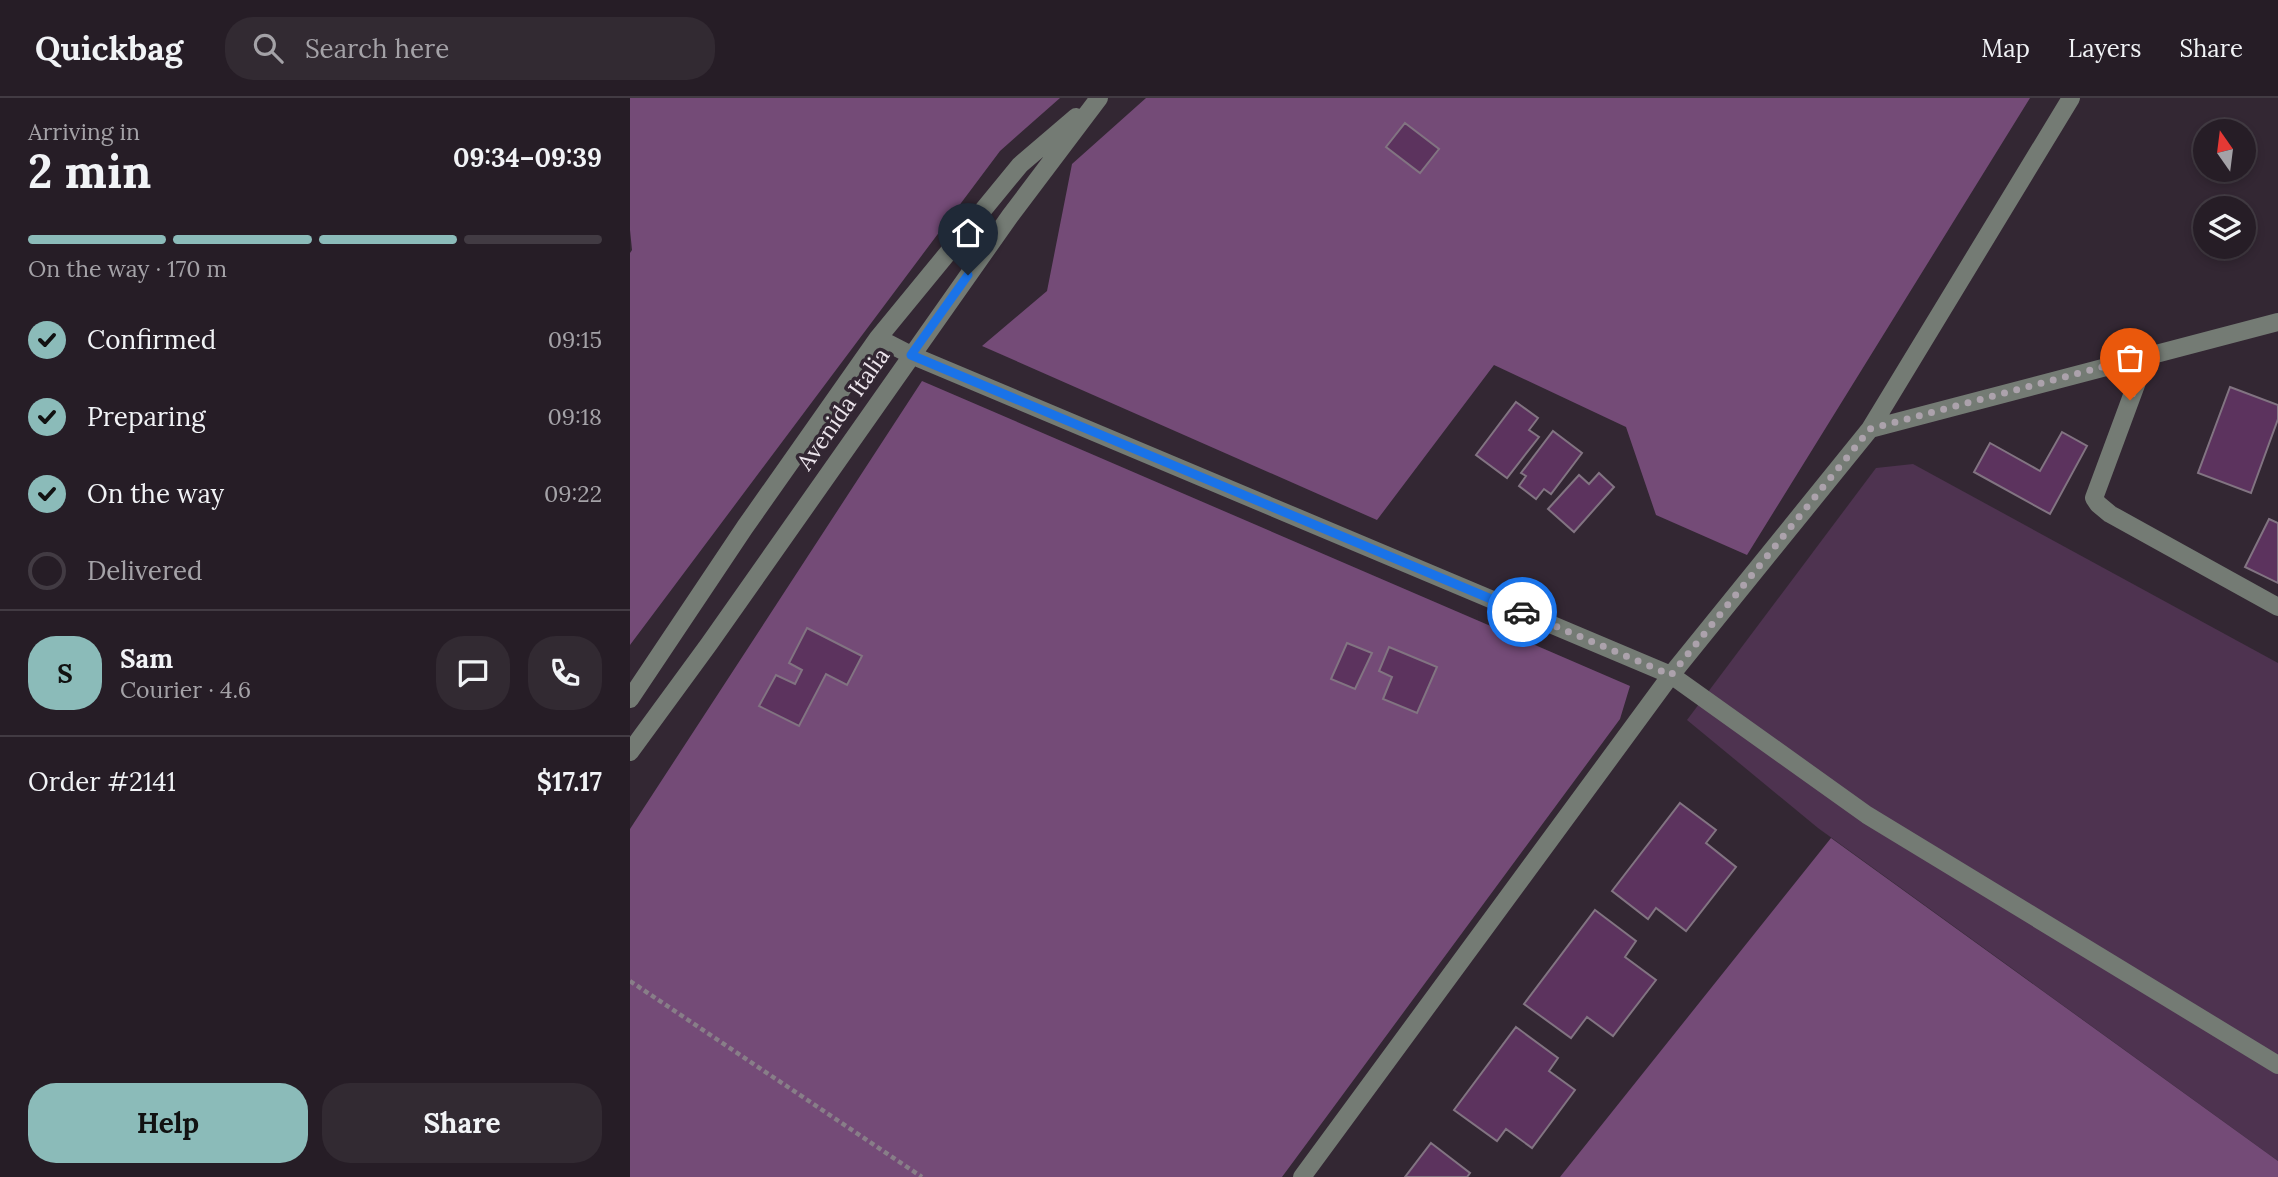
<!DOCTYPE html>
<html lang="en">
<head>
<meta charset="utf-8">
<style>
  :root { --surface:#261d26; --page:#322a32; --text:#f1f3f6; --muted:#a4a2a7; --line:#423b43; --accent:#8bbbb9 }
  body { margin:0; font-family:Lora,serif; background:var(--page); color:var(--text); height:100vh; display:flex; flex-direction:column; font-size:26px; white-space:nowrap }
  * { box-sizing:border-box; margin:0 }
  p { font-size:23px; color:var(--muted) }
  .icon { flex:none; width:38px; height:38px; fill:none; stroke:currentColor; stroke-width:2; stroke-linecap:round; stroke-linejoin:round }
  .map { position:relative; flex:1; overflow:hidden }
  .side { display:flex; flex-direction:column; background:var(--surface); width:630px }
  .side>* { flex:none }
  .needle { width:46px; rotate:346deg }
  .tools { position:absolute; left:1563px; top:21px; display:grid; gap:14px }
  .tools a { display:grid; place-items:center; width:63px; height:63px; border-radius:50%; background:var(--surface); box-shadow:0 4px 10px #0003,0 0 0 2px var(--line); font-size:35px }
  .pin { position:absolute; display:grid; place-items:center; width:60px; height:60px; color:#fff; margin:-72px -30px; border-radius:50% 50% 50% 0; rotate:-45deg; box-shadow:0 0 7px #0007 }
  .pin .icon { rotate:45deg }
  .courier { position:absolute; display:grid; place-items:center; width:70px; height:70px; margin:-35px; border:5px solid #1a73e8; border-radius:50%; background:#fff; color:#222; box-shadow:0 2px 9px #0007 }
  .head em { font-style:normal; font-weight:700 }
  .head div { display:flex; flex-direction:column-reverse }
  .head { display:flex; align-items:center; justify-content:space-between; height:119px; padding:0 28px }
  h1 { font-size:46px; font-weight:700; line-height:52px }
  .bar { display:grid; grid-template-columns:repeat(4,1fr); gap:10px 7px; align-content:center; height:84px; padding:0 28px }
  .bar i { height:9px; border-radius:5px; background:var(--line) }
  .bar .active { background:var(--accent) }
  .bar p { grid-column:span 4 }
  .line { display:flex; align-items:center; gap:18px; padding:0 28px; border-top:2px solid var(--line) }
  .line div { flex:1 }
  .round { display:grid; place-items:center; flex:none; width:74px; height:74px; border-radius:28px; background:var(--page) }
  ol { padding:0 28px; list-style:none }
  li { display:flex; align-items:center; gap:21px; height:77px }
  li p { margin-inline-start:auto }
  li .icon { padding:7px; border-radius:50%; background:var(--accent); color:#111; stroke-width:4 }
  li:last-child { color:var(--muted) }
  li i { width:38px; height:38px; border:4px solid var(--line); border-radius:50% }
  .button { display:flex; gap:14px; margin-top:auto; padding:14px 28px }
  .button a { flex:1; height:80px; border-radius:28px; background:var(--accent); color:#111; font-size:28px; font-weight:700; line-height:80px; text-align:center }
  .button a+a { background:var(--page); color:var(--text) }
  header { display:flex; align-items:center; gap:42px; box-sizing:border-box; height:98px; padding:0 35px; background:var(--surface); border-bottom:2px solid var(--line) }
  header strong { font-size:33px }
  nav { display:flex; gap:38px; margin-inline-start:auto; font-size:24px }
  .search { width:490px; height:63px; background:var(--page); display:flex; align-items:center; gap:18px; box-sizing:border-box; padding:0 24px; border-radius:28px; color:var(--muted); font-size:26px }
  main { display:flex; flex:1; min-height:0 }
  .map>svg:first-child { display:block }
  .green { fill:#4e3350 }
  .forest { fill:#744b77 }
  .building { fill:#5c335e; stroke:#827482; stroke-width:2 }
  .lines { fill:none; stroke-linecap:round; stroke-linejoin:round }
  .path { stroke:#887e88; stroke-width:4.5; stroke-dasharray:5 3.5; stroke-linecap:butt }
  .minor { stroke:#747b74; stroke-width:18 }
  .done { stroke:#aca2ac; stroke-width:7; stroke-dasharray:0 12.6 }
  .route { stroke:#1a73e8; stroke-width:9 }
  .labels { text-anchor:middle; stroke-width:7; stroke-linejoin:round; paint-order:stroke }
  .street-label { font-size:23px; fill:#ede5ed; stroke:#332733 }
</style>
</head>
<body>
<header>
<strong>Quickbag</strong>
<div class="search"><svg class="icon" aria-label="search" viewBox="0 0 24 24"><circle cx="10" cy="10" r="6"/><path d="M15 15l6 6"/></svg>Search here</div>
<nav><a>Map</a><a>Layers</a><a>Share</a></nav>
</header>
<main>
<section class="side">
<div class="head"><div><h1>2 min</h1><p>Arriving in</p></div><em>09:34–09:39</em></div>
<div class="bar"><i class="active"></i><i class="active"></i><i class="active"></i><i></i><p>On the way · 170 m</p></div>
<ol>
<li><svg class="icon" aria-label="check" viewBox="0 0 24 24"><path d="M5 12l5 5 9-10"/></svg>Confirmed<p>09:15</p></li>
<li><svg class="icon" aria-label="check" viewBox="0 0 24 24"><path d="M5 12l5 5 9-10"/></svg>Preparing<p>09:18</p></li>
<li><svg class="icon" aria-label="check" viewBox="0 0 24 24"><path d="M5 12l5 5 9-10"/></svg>On the way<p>09:22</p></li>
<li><i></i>Delivered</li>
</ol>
<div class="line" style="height:126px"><b class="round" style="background:var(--accent);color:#111">S</b><div><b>Sam</b><p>Courier · 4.6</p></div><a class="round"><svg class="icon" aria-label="chat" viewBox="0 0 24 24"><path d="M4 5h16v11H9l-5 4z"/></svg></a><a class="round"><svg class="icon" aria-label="phone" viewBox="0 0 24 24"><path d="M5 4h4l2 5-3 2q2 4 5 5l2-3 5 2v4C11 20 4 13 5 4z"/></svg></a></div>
<div class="line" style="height:91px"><div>Order #2141</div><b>$17.17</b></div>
<div class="button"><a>Help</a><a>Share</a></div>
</section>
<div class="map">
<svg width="1648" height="1079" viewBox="0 0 1648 1079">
  <rect width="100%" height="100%" fill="#332733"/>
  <path class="green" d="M1283 366 1648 565V1063L1188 730 1057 622 1246 370Z"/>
  <path class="forest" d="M0 0H430L370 53 0 547V155L2 152 0 132Z
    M516 0H1400L1117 457 1026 417 996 329 864 267 747 422 352 248 417 193 442 66Z
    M292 283 1000 588 990 621 652 1079H0V731Z
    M1201 740 1648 1063V1079H930Z"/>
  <path class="building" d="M775 25 809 51 790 75 756 49Z
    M1600 289 1648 307V321L1621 395 1568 375Z
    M886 304 908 320 899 332 909 339 877 380 846 357Z
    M923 333 952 355 921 396 914 391 906 401 889 388 896 378 891 375Z
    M1432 334 1457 348 1420 416 1344 374 1360 345 1410 373Z
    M969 375 984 389 944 434 918 411 949 377 959 386Z
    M1639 421 1648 425V485L1615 469Z
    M177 530 232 558 217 587 196 576 169 628 129 608 146 577 165 586 172 572 159 565Z
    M717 545 742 555 725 591 701 581Z
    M759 549 807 569 787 615 753 601 762 579 749 573Z
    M1050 705 1086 732 1076 745 1106 769 1056 833 1026 810 1018 821 982 793Z
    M965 812 1006 843 995 859 1026 882 983 938 957 919 941 940 894 906Z
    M886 929 928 960 919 973 945 992 902 1050 876 1031 867 1043 824 1012Z
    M801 1045 840 1075 837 1079H775Z"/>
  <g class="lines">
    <path class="path" d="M0 883 292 1079"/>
    <path class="minor" d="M1648 224 1240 331 1041 577 1237 717 1648 967
      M248 240 281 257 1041 577 672 1079
      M1517 257 1464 400 1468 406 1480 416 1648 509
      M1240 331 1441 0
      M0 601 115 429 248 240 390 67 446 19
      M0 654 79 546 380 118 469 0"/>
  </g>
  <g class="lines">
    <path class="done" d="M892 514 1041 577 1240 331 1517 257 1500 302"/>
    <path class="route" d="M338 177 281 257 892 514"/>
  </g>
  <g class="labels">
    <g class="street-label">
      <text transform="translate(213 311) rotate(-55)" y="8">Avenida Italia</text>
    </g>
  </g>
</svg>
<div class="tools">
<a><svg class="needle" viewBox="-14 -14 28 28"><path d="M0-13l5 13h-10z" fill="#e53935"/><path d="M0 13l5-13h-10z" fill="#a4a2a7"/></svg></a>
<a><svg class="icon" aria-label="layers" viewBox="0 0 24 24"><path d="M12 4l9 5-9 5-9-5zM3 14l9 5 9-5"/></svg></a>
</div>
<div class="pin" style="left:1500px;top:302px;background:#ea580c"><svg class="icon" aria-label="bag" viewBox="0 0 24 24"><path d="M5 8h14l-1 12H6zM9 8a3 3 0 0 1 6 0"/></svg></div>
<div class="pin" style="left:338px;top:177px;background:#1f2937"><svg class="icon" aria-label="home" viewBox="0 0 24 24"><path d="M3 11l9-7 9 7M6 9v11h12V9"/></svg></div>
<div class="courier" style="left:892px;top:514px"><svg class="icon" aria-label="car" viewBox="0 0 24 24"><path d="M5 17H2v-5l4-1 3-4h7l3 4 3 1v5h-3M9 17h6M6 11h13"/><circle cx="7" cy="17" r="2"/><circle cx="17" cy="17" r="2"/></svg></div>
</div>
</main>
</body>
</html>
